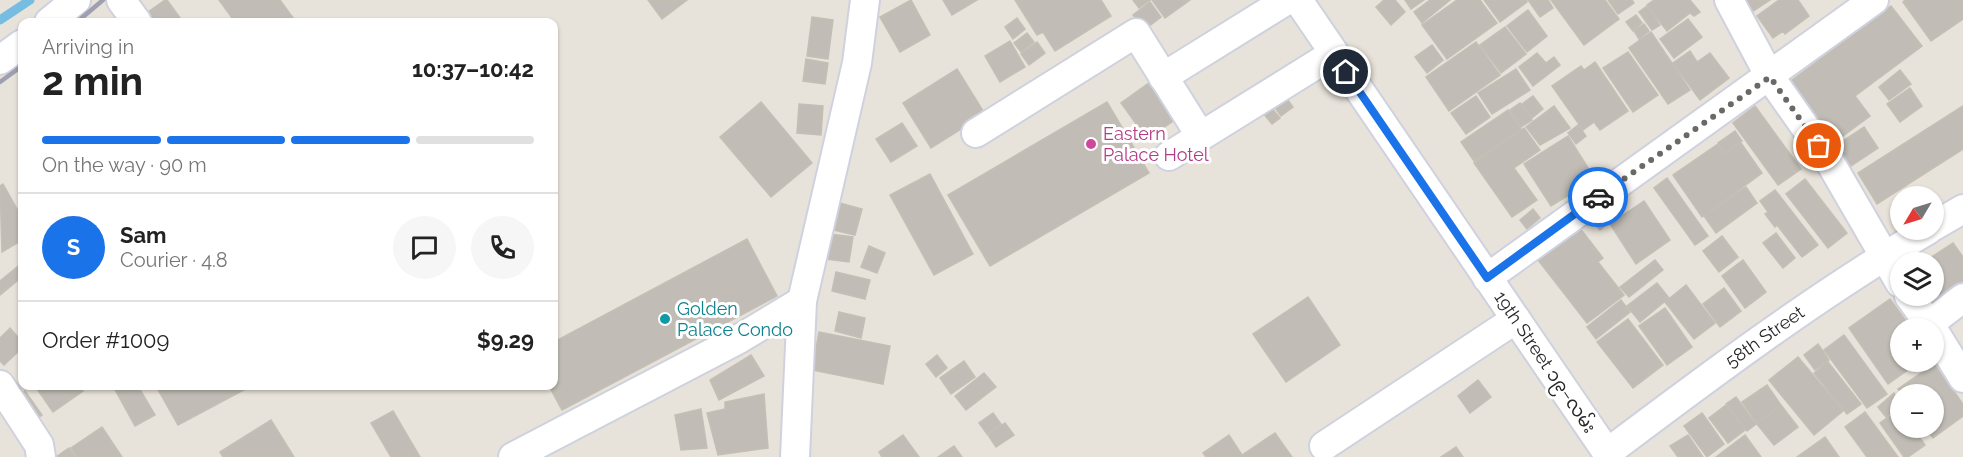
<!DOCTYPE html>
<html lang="en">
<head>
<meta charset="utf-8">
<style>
  :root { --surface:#fff; --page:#f6f6f6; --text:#222; --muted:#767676; --line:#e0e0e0; --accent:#1a73e8 }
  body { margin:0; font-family:Raleway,"Noto Sans Myanmar",sans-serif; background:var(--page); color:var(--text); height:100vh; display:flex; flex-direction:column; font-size:22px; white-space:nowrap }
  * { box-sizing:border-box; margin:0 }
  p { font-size:20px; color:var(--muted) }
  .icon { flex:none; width:33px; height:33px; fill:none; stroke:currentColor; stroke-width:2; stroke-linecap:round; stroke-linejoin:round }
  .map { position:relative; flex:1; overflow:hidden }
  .details { position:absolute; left:18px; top:18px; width:540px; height:372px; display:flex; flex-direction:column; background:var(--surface); border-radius:12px; box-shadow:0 2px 4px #0004 }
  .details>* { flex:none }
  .needle { width:39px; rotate:232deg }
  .tools { position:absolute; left:1890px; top:186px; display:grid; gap:12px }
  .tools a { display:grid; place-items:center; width:54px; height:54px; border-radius:50%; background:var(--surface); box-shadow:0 2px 4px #0004; font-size:30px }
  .pin { position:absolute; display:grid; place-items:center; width:51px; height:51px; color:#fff; margin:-26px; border:3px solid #fff; border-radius:50%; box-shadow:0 2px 6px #0007 }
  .courier { position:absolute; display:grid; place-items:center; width:60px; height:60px; margin:-30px; border:4px solid #1a73e8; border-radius:50%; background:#fff; color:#222; box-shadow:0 2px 8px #0007 }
  .summary em { font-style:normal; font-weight:700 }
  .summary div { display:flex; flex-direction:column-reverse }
  .summary { display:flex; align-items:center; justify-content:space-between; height:102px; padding:0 24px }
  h1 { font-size:39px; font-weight:700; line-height:45px }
  .bar { display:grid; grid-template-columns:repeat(4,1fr); gap:9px 6px; align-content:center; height:72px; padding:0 24px }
  .bar i { height:8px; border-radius:4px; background:var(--line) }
  .bar .on { background:var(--accent) }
  .bar p { grid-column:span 4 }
  .line { display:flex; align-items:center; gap:15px; padding:0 24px; border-top:2px solid var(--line) }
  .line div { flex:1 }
  .round { display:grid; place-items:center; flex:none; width:63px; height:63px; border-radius:32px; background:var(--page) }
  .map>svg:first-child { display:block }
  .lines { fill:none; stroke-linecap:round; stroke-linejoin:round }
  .stream { stroke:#76bde1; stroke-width:9 }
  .building { fill:#c1bdb6; stroke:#c3bfb4; stroke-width:1.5 }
  .minor-casing { stroke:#cfd1df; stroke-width:32 }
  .minor { stroke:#fff; stroke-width:28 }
  .rail { stroke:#9e9fb0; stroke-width:4.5 }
  .done { stroke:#6b6966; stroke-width:6; stroke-dasharray:0 10.8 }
  .route { stroke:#1a73e8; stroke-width:8 }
  .hotel-dot { fill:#d1479c; stroke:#fff; stroke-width:2 }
  .culture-dot { fill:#0f9aa8; stroke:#fff; stroke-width:2 }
  .labels { text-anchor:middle; stroke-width:6; stroke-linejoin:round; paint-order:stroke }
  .hotel-label { font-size:18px; fill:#b23c85; stroke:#fff; text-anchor:start }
  .culture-label { font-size:18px; fill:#0d838f; stroke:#fff; text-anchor:start }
  .street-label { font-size:18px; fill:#272727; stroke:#fff }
</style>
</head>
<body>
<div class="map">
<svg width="1963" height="457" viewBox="0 0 1963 457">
  <rect width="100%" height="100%" fill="#e8e3da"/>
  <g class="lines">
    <path class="stream" d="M0 20 30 0"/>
  </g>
  <path class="building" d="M165 0H167L183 22H150L144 15Z
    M219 0H280L296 22H235Z
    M648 0H687L662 19Z
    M911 0 930 35 900 52 880 17Z
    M943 0H977L952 15Z
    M1015 0H1101L1111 16 1055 51 1043 32 1037 35Z
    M1133 0H1150L1139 8Z
    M1152 0H1190L1165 18Z
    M1384 0H1395L1405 12 1391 25 1376 7Z
    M1405 0H1424L1411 9Z
    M1430 0H1450L1422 23 1414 12Z
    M1457 0H1480L1497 23 1447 59 1422 25Z
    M1484 0H1526L1527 2 1500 22Z
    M1528 0H1548L1553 8 1540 17Z
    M1551 0H1605L1619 19 1584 45Z
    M1608 0H1632L1634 3 1618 14Z
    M1654 0H1690L1700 12 1694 16 1690 13 1667 31 1647 5Z
    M1736 0H1770L1752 12 1750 8 1743 12Z
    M1779 0H1798L1809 16 1785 34 1783 31 1773 38 1757 16Z
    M1905 0H1963V19L1931 41 1903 2Z
    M1150 2 1161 17 1144 30 1133 15Z
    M1647 6 1660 25 1652 30 1639 12Z
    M1891 6 1922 46 1855 96 1870 116 1832 144 1787 84Z
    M1528 10 1547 36 1527 52 1507 26Z
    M1636 15 1642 23 1633 31 1626 22Z
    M812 17 833 20 828 59 807 56Z
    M1017 18 1025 29 1013 39 1005 27Z
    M1688 19 1702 37 1674 58 1660 39Z
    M1644 24 1649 31 1639 39 1634 31Z
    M1505 27 1526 54 1501 73 1480 45Z
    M1651 32 1690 90 1668 104 1629 48Z
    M1027 33 1034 42 1021 52 1014 43Z
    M1010 41 1025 67 1000 82 985 56Z
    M1037 42 1045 53 1029 65 1021 54Z
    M1476 42 1500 75 1449 111 1426 77Z
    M1432 45 1443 60 1427 73 1415 57Z
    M1690 51 1697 62 1710 53 1729 78 1700 100 1673 63Z
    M1628 52 1658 95 1633 112 1603 68Z
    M1537 53 1546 63 1554 57 1560 65 1533 86 1519 67Z
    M806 59 828 63 825 84 803 81Z
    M1595 62 1628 111 1600 130 1594 122 1583 130 1552 86 1581 66 1584 70Z
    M957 69 985 114 931 148 903 103Z
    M1516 69 1530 90 1492 114 1478 93Z
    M1900 70 1911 84 1889 100 1879 87Z
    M1153 80 1179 117 1147 139 1121 103Z
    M1910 88 1922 106 1900 122 1887 104Z
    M1285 96 1293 107 1281 116 1273 105Z
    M1476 96 1490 117 1466 134 1451 113Z
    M1533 96 1543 109 1532 118 1522 104Z
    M761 102 812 163 771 197 720 137Z
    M1107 102 1149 173 990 266 948 195Z
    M1520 103 1532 120 1521 127 1510 110Z
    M799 104 823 106 821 135 797 133Z
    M1554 106 1570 128 1540 145 1526 127Z
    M1755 106 1801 169 1778 185 1733 123Z
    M1963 106V149L1877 204 1858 173Z
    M1271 107 1280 118 1272 124 1263 113Z
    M1508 110 1521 129 1474 161 1461 142Z
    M902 123 917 146 891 162 876 139Z
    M1578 125 1586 136 1576 144 1568 133Z
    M1864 127 1878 148 1848 168 1834 147Z
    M1524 128 1540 150 1514 168 1537 200 1512 217 1474 163Z
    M1735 131 1742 141 1725 153 1718 143Z
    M1568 136 1595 179 1551 206 1524 164Z
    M1741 143 1762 173 1702 217 1673 175 1718 144 1725 154Z
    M930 174 973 254 934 275 890 195Z
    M1667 178 1708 236 1695 245 1654 188Z
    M1805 179 1847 233 1828 248 1786 194Z
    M3 184 22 218V240L2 252 0 186Z
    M1746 187 1757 203 1716 233 1704 216Z
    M1775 190 1818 245 1802 257 1777 225 1775 227 1765 214 1768 212 1760 201Z
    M1644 201 1670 240 1636 264 1610 224Z
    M836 202 862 209 855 235 829 229Z
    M1605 203 1616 217 1600 230 1588 216Z
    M1533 209 1540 218 1527 229 1520 220Z
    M1576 223 1603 258 1598 262 1624 295 1587 323 1535 256Z
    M1776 233 1795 258 1783 268 1763 243Z
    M830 234 853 237 849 262 826 259Z
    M1722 236 1738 257 1719 272 1703 251Z
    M747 239 777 296 562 410 549 386H554V342Z
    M1953 243 1963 257V281L1941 297 1934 286V262L1927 260Z
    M869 246 885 253 877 273 861 267Z
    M1655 260 1663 270 1629 297 1620 287Z
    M1743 260 1766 292 1745 308 1722 276Z
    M22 263V277L0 295V281Z
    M836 272 870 280 865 299 832 291Z
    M1657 283 1669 298 1640 322 1627 306Z
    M1686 285 1715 323 1694 339 1665 302Z
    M1724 288 1741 311 1720 327 1703 304Z
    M1308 297 1340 345 1286 382 1253 334Z
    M1890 299 1911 328H1900V362H1919L1888 384 1849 328Z
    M1621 300 1630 312 1596 339 1587 327Z
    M1665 308 1692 347 1667 365 1639 326Z
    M839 312 865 318 861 338 835 331Z
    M1628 319 1663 365 1633 388 1597 342Z
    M10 328 22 342V348L4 365 0 361V338Z
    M819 332 890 346 883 384 812 370Z
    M1844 335 1887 394 1867 408 1824 350Z
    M1818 344 1829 360 1815 370 1804 355Z
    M751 355 764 376 719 400 710 380Z
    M937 355 947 368 936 377 926 364Z
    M1798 357 1843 411 1814 435 1769 380Z
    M964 361 975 377 951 394 940 378Z
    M1828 362 1861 404 1847 414 1814 373Z
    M1934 364 1963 404V416L1933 438 1926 428H1934V394H1902L1898 389Z
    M984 373 996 387 966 410 955 396Z
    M1478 380 1491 397 1470 413 1458 396Z
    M1767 385 1781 405 1757 423 1742 402Z
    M35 386H79L83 391 53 412Z
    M113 386H138L155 415 135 426Z
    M156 386H251L178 425Z
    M25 391 42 415 32 422 15 398Z
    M1894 393 1900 405 1886 417 1878 407Z
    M764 394 768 448 718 455 707 413 725 409V402Z
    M1736 397 1756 424 1747 431 1726 404Z
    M1726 405 1745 430 1728 443 1709 418Z
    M1781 405 1798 427 1774 445 1757 424Z
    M701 409 707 448 681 450 675 415Z
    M1900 409V428H1913L1925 445 1908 457H1904L1880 423Z
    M393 411 420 457H391L371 423Z
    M1865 412 1898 457H1867L1845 427Z
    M993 413 1001 424 987 434 979 423Z
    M1702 413 1724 444 1707 457 1684 426Z
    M271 420 294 457H223L220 452Z
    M1005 423 1014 435 996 447 988 435Z
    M102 427 122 457H77L71 448Z
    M1275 433 1292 457H1206L1203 453 1229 435 1242 455Z
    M903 435 919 457H882L879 452Z
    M1688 435 1703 457H1678L1670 446Z
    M1745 435 1761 457H1716Z
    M1825 437 1839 457H1797Z
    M954 446 962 457H938Z
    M1456 447 1463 457H1441Z
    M69 448 75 457H56Z"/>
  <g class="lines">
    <defs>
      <g id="minor">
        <path d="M121 0 137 22"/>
        <path d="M1298 0 1610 457"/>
        <path d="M1729 0 1770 77 1831 164 1900 283"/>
        <path d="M49 22 76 0"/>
        <path d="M0 60 22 44"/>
        <path d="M1163 77 1287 0"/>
        <path d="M976 133 1136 33 1200 135"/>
        <path d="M1169 156 1333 54"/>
        <path d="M1934 226 1963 209"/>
        <path d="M1487 278 1874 0"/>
        <path d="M1909 296 1932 328"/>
        <path d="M1929 324 1963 298"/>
        <path d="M1934 331 1963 378"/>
        <path d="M0 385 39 445 41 457"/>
        <path d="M1324 446 1516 319"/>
        <path id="s1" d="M1607 453C1712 374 1816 296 1928 230"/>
        <path d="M513 457 739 339 802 301"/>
        <path d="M795 457 802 301 857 63 865 0"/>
      </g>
    </defs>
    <use href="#minor" class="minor-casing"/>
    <use href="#minor" class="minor"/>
    <path class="rail" d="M77 22 103 0
      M0 82 22 66"/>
  </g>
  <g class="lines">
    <path class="done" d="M1598 197 1770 77 1819 146"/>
    <path class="route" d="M1346 72 1487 278 1598 197"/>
  </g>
  <circle class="hotel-dot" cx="1091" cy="144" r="6"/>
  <circle class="culture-dot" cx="665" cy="319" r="6"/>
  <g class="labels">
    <g class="hotel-label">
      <text x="1103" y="140">Eastern<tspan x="1103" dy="21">Palace Hotel</tspan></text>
    </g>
    <g class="culture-label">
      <text x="677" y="315">Golden<tspan x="677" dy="21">Palace Condo</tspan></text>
    </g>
    <g class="street-label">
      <text dy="6" stroke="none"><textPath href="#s1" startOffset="196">58th Street</textPath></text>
      <text transform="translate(1545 362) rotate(56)" y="6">19th Street ၁၉−လမ်း</text>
    </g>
  </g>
</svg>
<div class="tools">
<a><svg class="needle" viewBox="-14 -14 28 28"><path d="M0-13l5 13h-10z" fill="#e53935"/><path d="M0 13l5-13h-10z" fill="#767676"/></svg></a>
<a><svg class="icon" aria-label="layers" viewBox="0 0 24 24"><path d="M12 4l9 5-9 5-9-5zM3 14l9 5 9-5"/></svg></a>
<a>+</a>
<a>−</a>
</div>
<div class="pin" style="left:1819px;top:146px;background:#ea580c"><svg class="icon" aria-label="bag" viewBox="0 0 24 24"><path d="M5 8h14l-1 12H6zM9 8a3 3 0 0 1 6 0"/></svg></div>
<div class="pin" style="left:1346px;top:72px;background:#1f2937"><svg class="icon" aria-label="home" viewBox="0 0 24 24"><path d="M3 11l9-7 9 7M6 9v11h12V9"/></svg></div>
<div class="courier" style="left:1598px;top:197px"><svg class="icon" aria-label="car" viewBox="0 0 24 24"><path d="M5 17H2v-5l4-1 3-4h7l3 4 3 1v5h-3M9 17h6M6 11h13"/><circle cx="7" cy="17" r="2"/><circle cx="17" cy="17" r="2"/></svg></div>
<section class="details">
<div class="summary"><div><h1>2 min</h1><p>Arriving in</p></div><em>10:37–10:42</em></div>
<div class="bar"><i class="on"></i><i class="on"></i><i class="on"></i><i></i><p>On the way · 90 m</p></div>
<div class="line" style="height:108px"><b class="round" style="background:var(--accent);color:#fff">S</b><div><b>Sam</b><p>Courier · 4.8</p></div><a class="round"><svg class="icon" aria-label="chat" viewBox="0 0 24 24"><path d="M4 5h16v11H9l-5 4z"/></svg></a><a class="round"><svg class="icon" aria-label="phone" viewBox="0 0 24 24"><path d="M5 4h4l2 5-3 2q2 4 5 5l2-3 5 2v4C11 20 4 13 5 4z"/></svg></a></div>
<div class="line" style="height:78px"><div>Order #1009</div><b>$9.29</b></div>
</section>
</div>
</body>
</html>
